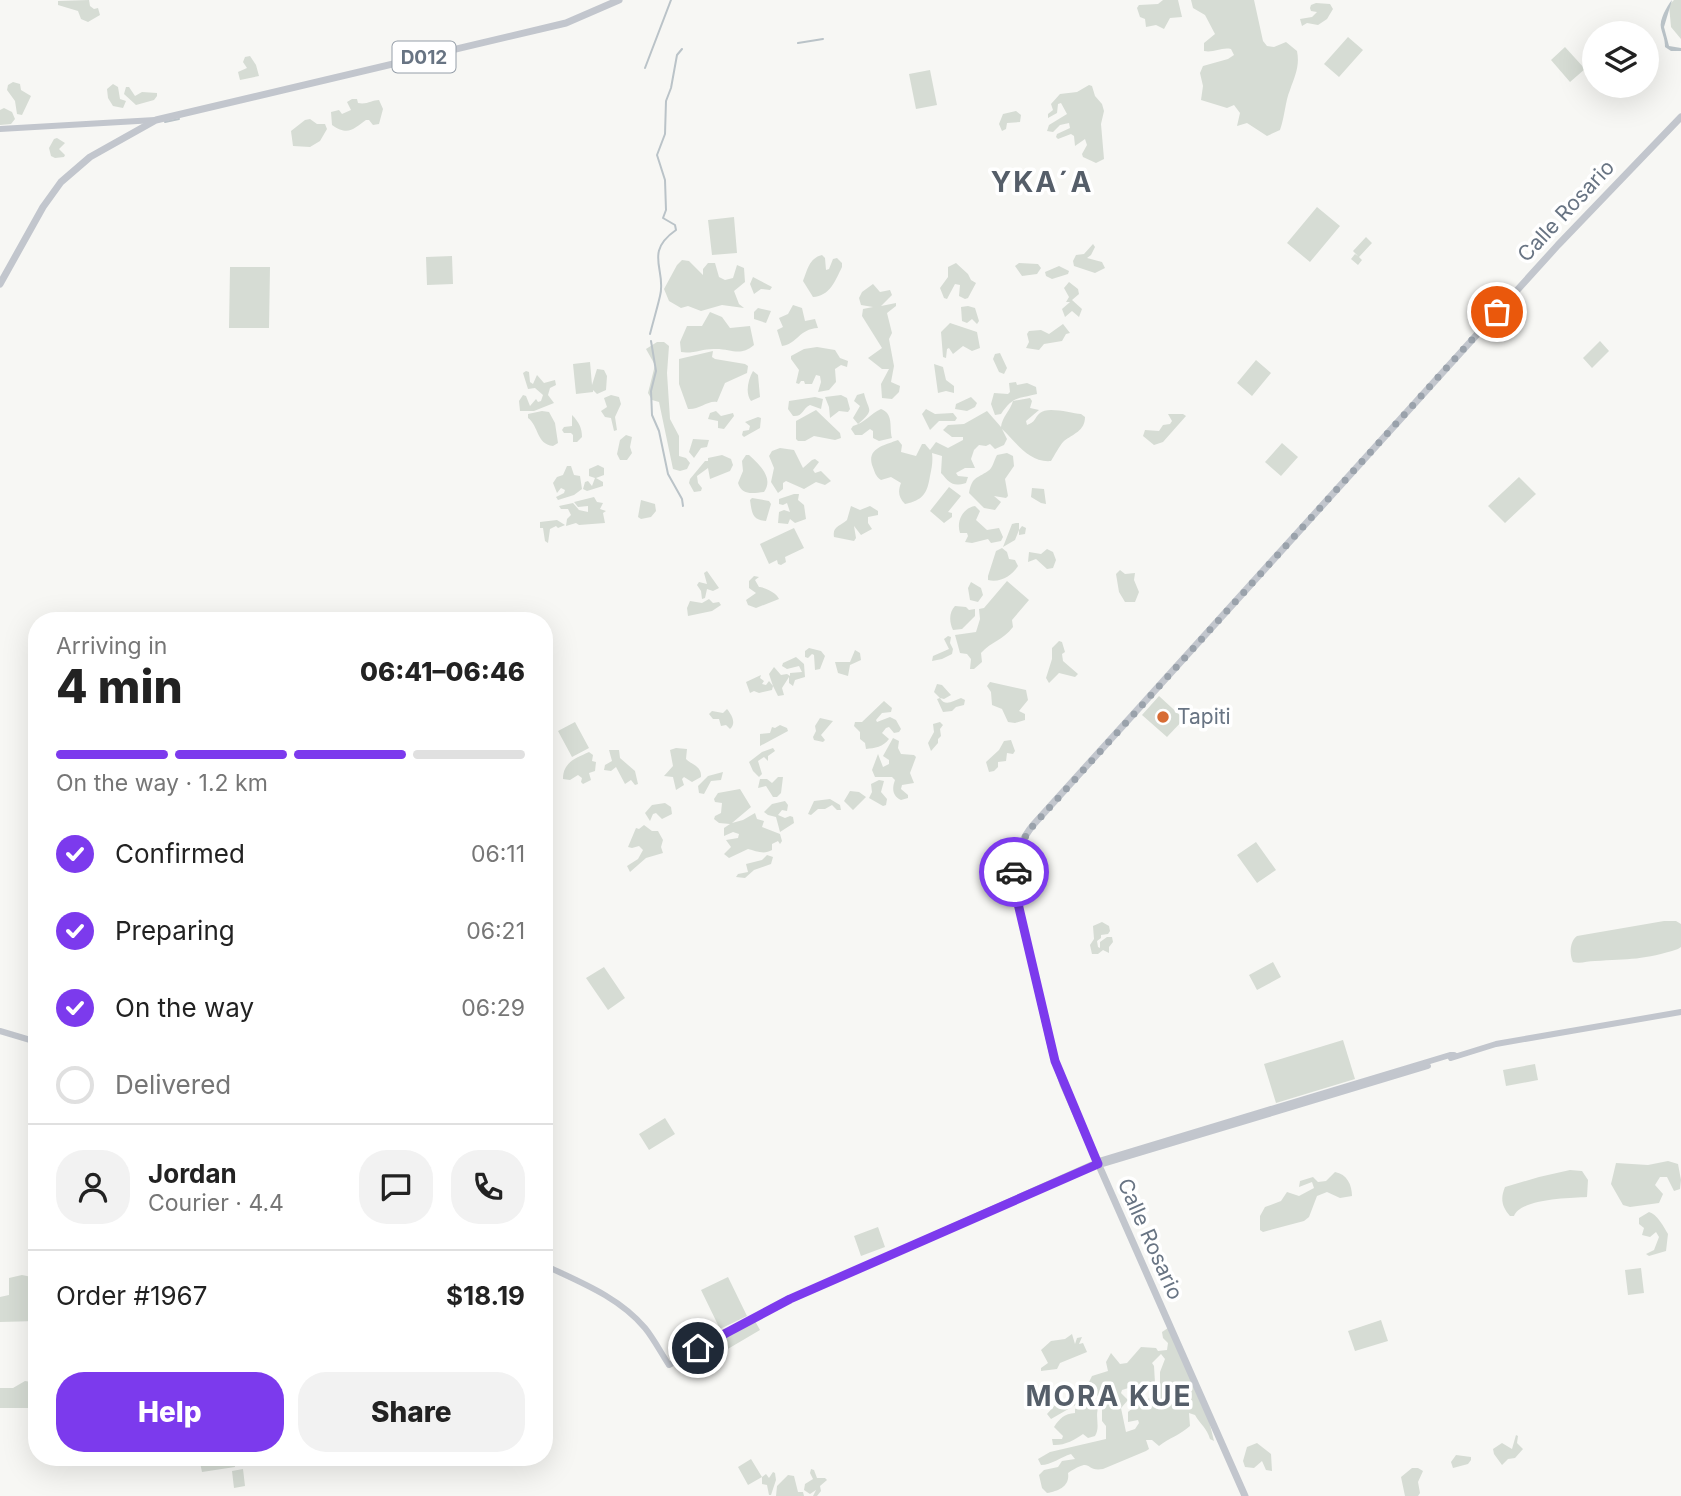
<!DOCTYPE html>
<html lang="en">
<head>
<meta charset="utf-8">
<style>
  :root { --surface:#fff; --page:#f2f2f2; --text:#222; --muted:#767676; --line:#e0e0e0; --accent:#7c3aed }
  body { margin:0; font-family:Inter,sans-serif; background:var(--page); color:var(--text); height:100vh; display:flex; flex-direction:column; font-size:26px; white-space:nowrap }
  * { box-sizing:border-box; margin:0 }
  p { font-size:23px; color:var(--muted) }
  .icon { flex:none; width:38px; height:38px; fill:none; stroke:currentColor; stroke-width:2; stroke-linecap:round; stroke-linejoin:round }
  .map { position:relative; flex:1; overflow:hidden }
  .details { position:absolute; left:28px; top:612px; width:525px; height:854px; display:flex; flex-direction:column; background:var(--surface); border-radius:28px; box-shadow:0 7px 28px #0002 }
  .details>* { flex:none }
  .tools { position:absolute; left:1582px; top:21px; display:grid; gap:14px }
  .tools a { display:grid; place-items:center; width:77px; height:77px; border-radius:50%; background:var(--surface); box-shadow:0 7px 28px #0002; font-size:35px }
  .pin { position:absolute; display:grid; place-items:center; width:60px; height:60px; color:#fff; margin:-30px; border:4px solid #fff; border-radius:50%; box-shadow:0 2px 7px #0007 }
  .courier { position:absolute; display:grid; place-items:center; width:70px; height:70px; margin:-35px; border:5px solid #7c3aed; border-radius:50%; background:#fff; color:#222; box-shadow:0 2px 9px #0007 }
  .summary em { font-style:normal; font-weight:800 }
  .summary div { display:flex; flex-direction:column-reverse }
  .summary { display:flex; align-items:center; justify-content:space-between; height:119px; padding:0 28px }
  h1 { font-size:46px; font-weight:800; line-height:52px }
  .bar { display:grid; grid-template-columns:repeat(4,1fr); gap:10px 7px; align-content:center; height:84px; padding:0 28px }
  .bar i { height:9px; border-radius:5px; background:var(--line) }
  .bar .active { background:var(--accent) }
  .bar p { grid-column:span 4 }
  .line { display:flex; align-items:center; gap:18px; padding:0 28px; border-top:2px solid var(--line) }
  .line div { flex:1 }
  .round { display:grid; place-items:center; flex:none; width:74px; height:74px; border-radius:28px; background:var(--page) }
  ol { padding:0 28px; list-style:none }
  li { display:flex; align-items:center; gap:21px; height:77px }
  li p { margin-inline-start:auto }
  li .icon { padding:7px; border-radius:50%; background:var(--accent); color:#fff; stroke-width:4 }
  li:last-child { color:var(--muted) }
  li i { width:38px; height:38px; border:4px solid var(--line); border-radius:50% }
  .cta { display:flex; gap:14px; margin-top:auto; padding:14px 28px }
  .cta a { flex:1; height:80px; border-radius:28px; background:var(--accent); color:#fff; font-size:28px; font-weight:800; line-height:80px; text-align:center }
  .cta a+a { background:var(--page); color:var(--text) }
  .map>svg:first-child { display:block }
  .green { fill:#d6dcd4; fill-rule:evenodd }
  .water { fill:#bac3c8 }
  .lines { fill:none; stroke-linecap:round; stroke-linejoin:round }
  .stream { stroke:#bac3c8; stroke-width:2 }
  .secondary { stroke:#c2c6cd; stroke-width:6 }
  .primary { stroke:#c2c6cd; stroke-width:7 }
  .done { stroke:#9aa2ab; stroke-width:7; stroke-dasharray:0 12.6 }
  .route { stroke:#7c3aed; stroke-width:9 }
  .poi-dot { fill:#d76c34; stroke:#fff; stroke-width:2.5 }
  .labels { text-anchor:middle; stroke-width:7; stroke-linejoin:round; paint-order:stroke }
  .shield { fill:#fff; stroke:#959ea8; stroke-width:2 }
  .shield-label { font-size:19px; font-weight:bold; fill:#687483 }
  .street-label { font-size:21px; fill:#687483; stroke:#fff }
  .poi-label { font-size:21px; fill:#687483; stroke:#fff; text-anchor:start }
  .district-label { font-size:28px; font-weight:bold; letter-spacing:2px; fill:#555e69; stroke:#fff }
</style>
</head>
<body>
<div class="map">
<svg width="1681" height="1496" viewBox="0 0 1681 1496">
  <rect width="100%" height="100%" fill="#f7f7f4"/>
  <path class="green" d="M89 0 90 6 94 9 98 8 100 15 88 22 81 19 78 11 58 5V1Z
    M1163 0H1178L1182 17 1170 18 1164 29 1156 25 1146 27 1145 19 1140 17 1137 8 1139 5 1158 4Z
    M1191 0H1254L1263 41 1267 46 1274 47 1286 42 1297 51C1300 66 1295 76 1290 90 1285 102 1285 116 1280 130L1267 136 1247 123 1237 126 1240 113 1234 105 1227 108 1201 100 1203 86 1200 73 1203 66 1228 59 1234 55 1231 49C1221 47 1214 53 1204 51V43L1215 34 1205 15 1193 8Z
    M1674 0H1681V39L1671 27 1669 5Z
    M1316 3 1330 4 1333 9 1327 19 1318 25 1307 23 1302 26 1300 19 1312 17 1317 12 1311 11 1310 8 1311 5Z
    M1348 37 1363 50 1339 77 1324 64Z
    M1565 47 1585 69 1570 82 1551 60Z
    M250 56 256 65 259 76 240 80 238 72 247 68 243 62 245 57Z
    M930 70 937 105 916 109 909 74Z
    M13 82 20 84 21 90 31 96 22 115 17 114 15 101 7 90 8 85Z
    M113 84 118 87 120 99 126 101 123 108 113 106 108 98 107 89Z
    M1089 85 1092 86 1095 96 1102 104 1104 111 1101 124 1104 159 1096 163 1083 157 1082 154 1087 145 1085 139 1075 146 1074 136 1071 134 1058 139 1056 137 1057 134 1070 128 1069 123 1060 125 1053 132 1047 131 1049 125 1067 114 1061 103 1058 104 1057 113 1048 118V114L1053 110 1051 104 1060 94 1077 92Z
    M126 87H129L135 96 142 92 157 93V96L154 100 136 105 124 94Z
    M352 99H357L358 103C367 105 372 100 379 100L383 109 379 124 373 125 369 120H366C354 128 349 137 332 125L331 112 339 110 342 114 351 110 347 102Z
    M4 108 12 112 15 119 11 124 0 125V110Z
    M1016 111 1021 115 1020 122 1007 123 1006 129 1002 131 999 124 1003 114Z
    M310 119 317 124H325L327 129 320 141 310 147 293 146 291 131 305 120Z
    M57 138 65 143 59 149 65 155 64 157 55 158 51 156 49 148 54 139Z
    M1317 207 1340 226 1310 262 1287 243Z
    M734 217 737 253 712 255 708 220Z
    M1366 237 1372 243 1359 257 1362 260 1358 265 1351 259 1355 254 1358 256 1353 251Z
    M1093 244 1095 247 1091 255 1087 258 1102 262 1105 268 1095 273 1074 266 1073 261 1076 255 1084 254Z
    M822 255 825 258 826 270 829 269 833 259 837 258 842 263V267C835 281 830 296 813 297L803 281C807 271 809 258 822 255Z
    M452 256 453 284 427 285 426 257Z
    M682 260 689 261 703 275V269L708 263H715L719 277 725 280 733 278 737 265 744 268 745 282 734 291 739 304 744 308 722 305 701 311 688 306 681 308 669 301 664 289 677 265Z
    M956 263 968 274 971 280 976 283 968 298 965 299 959 296 960 285 955 284 947 299 944 298 940 288 948 277V267Z
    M1019 263 1038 264 1041 268 1037 274 1022 276 1015 266Z
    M1059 266 1069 271 1068 274 1052 279 1046 276 1045 272Z
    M230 267H270L269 328H229Z
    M753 277 772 287 770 290 761 289 754 294 750 284Z
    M1069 282 1078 289 1079 294 1072 300 1082 309 1079 317 1072 311 1065 317 1062 309 1070 302H1066L1069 297 1064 288Z
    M873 284 880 292 890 290 892 295 881 306 896 303V306L887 313 892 333 889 339 894 366 891 382 900 386 899 392 892 399 882 398 881 384 889 369H882L868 358 882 348 862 316 863 309 873 307 861 305 859 298 862 292Z
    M793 305 802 308 805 321 815 319 818 328C799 329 797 344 782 346L777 330 783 327 779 318 788 314Z
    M968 306 975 308 979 321 977 324 972 319 967 323 962 321 961 307Z
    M758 308 771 311 766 323 754 319V312Z
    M710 312 722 317 730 328 750 326 754 345C740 357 732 349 716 349 704 348 694 354 681 352L680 342 687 326H702Z
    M950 323 977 332 980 348 972 351 963 346 953 354 949 348 947 349 946 358 943 357 941 332Z
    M1063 324 1070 333 1066 334 1062 341 1044 344 1039 350 1026 348 1029 342 1027 334 1029 331 1041 330 1049 334Z
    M1600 341 1609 351 1592 368 1583 358Z
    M657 342H664L669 346 667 373 670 419 679 436V456L686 458 690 463 687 469 680 471 673 469 659 402 652 400 648 393 655 365 646 349Z
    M817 347 835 350 840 358 848 361 847 367 841 365 835 369 836 382 829 390 818 392 821 382 820 376 816 375 812 384H805L804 381H801L799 384 796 383 799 370 791 359V356L804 349Z
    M713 351 712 357 715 359 745 364 748 366 747 373 725 383 717 402C708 400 699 410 688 409L679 384V359Z
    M1000 353 1007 368 1004 374 999 372 993 359 995 354Z
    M1256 360 1271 373 1252 396 1237 383Z
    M590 362 592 385 597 369 604 370 607 376 606 390 597 394 593 390V392L576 394 573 364Z
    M934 364 943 367 946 380 954 386V393L946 391 938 393Z
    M526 371 529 372 530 382 533 384 537 375 544 383 555 380 556 385 550 388 548 395 554 403 534 411H520L519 401 523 395 526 396 530 406 536 399 538 402 541 401 543 395 535 388 528 389 523 373Z
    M753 371 758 375 760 397 751 401C745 393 748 380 753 371Z
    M1016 382 1017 385 1027 383 1036 387 1037 394C1018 399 1013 396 1001 414L995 415 991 404 994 393 1008 394 1010 392 1009 383Z
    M864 393C868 411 876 409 858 424L853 418 860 406 854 401 857 395Z
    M611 395 619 397 621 404 615 417 617 430 614 431 611 418 605 417 601 411 607 407 604 398Z
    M841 395 847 398 850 409 848 412 839 411 830 418 829 407 825 397Z
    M815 397 823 399 821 409 810 405C802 409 803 417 793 416L788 409 789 401Z
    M971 397 977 403 975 407 967 411 955 409 956 404Z
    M1030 398 1032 401 1030 408 1039 410 1026 421 1027 425C1036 422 1034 418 1040 413 1047 406 1071 413 1081 414L1085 417C1085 431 1073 434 1064 441 1059 446 1055 455 1051 461 1029 463 1016 442 1002 429L1007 439 1004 445 995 449 990 444 986 446 979 445 974 450 971 459 975 468H965L956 473 958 476 968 477 966 483C952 487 950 483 941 473L942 456 932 453C933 461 932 467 930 476 927 494 923 500 905 504 898 497 898 491 901 483L891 477 881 480C875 476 875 472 872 465 867 448 885 445 898 440L902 445 901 452 916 456 922 444H925L930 450 936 442 948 448 963 440V437H952L943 430 948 425 964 424 987 411 1001 427C1002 417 1010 411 1013 401Z
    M881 409C894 414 889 427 892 438L879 441 873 438V431L870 429 862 435H855L851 429 853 426C865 423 870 414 881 409Z
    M926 409 935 414 953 413 957 418 955 421H939L930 430 922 414Z
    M816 410 840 433 841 438 835 440 814 436 805 441H798L796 439V421Z
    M542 411 549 412 555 423 558 443 553 446C536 444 539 426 528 418V414Z
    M716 411 721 416 733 413 734 416 724 429 718 428V421L708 419 710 413Z
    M1168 414H1183L1186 416 1163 442 1154 445 1143 436 1145 430 1159 431 1163 425 1170 424 1172 421Z
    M572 415C579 422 582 428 582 437L577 442H573V435L571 433H564L562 430 564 427 572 426Z
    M758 417 761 418 760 428 744 437 742 435 743 431 749 430 750 426 745 422Z
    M626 435 632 437 630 447 632 453 627 460H620L617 454 620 440Z
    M693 439 709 440 707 447 701 448 694 458 689 452Z
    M1282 443 1298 457 1281 476 1265 462Z
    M780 448 794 450 803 468 812 460 815 459 819 462 813 470 815 473 821 471 831 481 825 485 816 482 804 489 786 481 783 483V489L778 493 771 482 774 468 769 456 772 451Z
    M1007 453 1013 456 1014 466 1005 479 1008 496 1006 498 994 496 1001 502 995 510 984 508 969 493C972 477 976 479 988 471 993 468 994 460 997 455Z
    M722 455 731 459 733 465 730 471 710 479 708 468 697 476 698 483 702 488 701 491 694 492 689 483 690 479 705 461H708V458Z
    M746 455H749C760 465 774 478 764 492 753 493 742 496 738 483L743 471 742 461Z
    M598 465 604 468V475L596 478 603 482V486L587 491 583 489 585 482 588 481 592 486 595 478 589 476V469Z
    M567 466H571L574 475 580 476 582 489 574 495 558 500 556 497 564 493 565 490 561 488 557 493 553 483 557 477 563 475Z
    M1519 477 1536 494 1505 523 1488 506Z
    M949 487 961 496 948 512 952 513V517L944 523 930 511Z
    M1032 488 1044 489 1046 504 1041 503 1031 497Z
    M794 494H799L798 500 804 505 806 519 795 523 790 519 788 524 778 523 779 512 784 510 790 512 787 503 783 505 779 504V499Z
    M594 497 597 502 603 503 600 509 606 511 603 513 605 523 579 525 576 523 566 526 567 519 571 515 568 509H561L559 506 573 503 579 510 588 512V506L578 507 574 502Z
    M752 498 769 501 771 504 766 521C752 520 752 513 750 500Z
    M641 500 655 504 656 511 651 517 641 519 638 517Z
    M851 506 860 510 870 506 878 511V515L868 517V523L872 529 861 535 854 526 856 538 854 541 834 537C832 526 841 526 847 520Z
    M975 506 980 511 976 520 987 530 999 528 1003 537 1001 541 991 543 988 539 972 543 965 542 968 536 967 533H960C956 521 963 508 975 506Z
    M557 520 565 525 558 528 556 526 550 529 548 543 545 541 543 528H540V522Z
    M1016 523H1019V530L1022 526 1026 528 1025 534 1019 535V530L1015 540 1003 547 1012 524Z
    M794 528 804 548 785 557 786 562 781 565 778 564 777 560 769 564 760 544Z
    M1002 548 1007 552 1009 559 1015 560 1018 566C1012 576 1000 583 988 580V576L996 551Z
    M1047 549 1053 552 1056 560 1053 568 1047 569 1036 559 1028 562 1029 552 1041 554Z
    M1120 570 1125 574 1135 573 1134 580 1139 592 1135 602H1125L1119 592 1116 574Z
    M707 571 719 588 713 591 707 589 705 598 702 599 701 591 697 585 699 582 707 584 704 573Z
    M754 576 759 577 755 580 759 587C764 587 777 593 779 599L756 608 748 605 746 600 756 593 749 588V581Z
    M1007 581 1029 600 1012 620 1013 627C1002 641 992 641 981 653L982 662 974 669H970L971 659 967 654 960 653 955 635 976 632 980 619 979 609 984 608Z
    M971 582 981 588 983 595 978 602 970 600 968 588Z
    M709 599 713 603 719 602 721 605 712 611 688 616 687 608 690 601 702 603Z
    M955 606 966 607 969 610 975 609V616L962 629 953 630C949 622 949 612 955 606Z
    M948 636 951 637 950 643 953 649 952 654 942 659 932 661 933 656 949 649 944 639Z
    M1059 641 1062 642 1065 652 1062 654 1063 661 1078 674 1075 677 1059 673 1049 683 1046 678 1052 659V648Z
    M809 648 821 651 825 656 820 669 815 670 814 655 812 654 808 658 805 657V651Z
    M855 650 860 653 861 660 850 665 848 676 838 673 835 662H850Z
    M796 657 804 664 805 677 795 680 793 686 789 683V677L782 688 784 695 778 696 773 686 772 690 759 693 754 691 750 693 746 682 761 675 760 678 764 681 762 684 766 685 769 681 773 686 769 674 774 667 781 675 787 674 790 676V673L802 672 799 666 787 669 782 666 783 663Z
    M990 682 1026 690 1028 700 1019 711 1025 714V720L1015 723 1008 722 1002 709 992 705 991 692 987 686Z
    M937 684 942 685 951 695 944 699 940 698C945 707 953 701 961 698L965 700 964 705 956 707 952 711 943 712 937 699 940 698 934 692Z
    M1159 696 1184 719 1167 737 1142 715Z
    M884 701 892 708 891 712 882 713 876 720 877 722 890 717 896 720 901 729 899 732 894 733 889 727 886 728 882 733 889 739C883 747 875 748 866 749L865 743 860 739V732L854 726 855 722H862Z
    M727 709C731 714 737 723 730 729L726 725 721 726 719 719H713L709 714 712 711 723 713Z
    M820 718 833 721 821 735 825 740 823 742 814 740 813 737 816 731 815 726Z
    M575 722 589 748 572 757 558 731Z
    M940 722 943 725 940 729 941 736 938 739V743L931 751 928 743 934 732 933 724Z
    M780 725 787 728 788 731 760 746V734L770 733 772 727 775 728Z
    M893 738 899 741 898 748 901 754 914 755 916 757 910 773 914 783 902 785 901 789 908 795V798L901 800C892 796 892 788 895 780L892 777H875L872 770 878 754 883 767 889 764V760L883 756Z
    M1011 740 1015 751 1013 754 1007 753 1006 761 998 762V767L994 771 989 772 986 762 999 750 1004 741Z
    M676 748 687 749 686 759C692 765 702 766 701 777L692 782 684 777 682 779 684 785 676 790 673 777 664 776 673 766 670 750Z
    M773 748 775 751 768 756V761L764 757 758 761 762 774 759 777 753 771 749 762 762 752Z
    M609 750H619L620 758 635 771 638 784 635 785 631 780 625 784 616 767 611 771 604 770 605 765 612 761Z
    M589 752 593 755 592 761 596 762 595 771 589 773 591 780 583 784 581 782 582 778 578 775 570 780 563 779C563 762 576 758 589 752Z
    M723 772 721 780 711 781 704 794 699 793 698 786 708 776Z
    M778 777H783L781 793 777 797H773L766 786 758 788 760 779H767L772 783Z
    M879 780 884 781 881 792 887 799 886 805 883 806 869 798 872 792 871 784Z
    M740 789 751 807 732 823 743 820 755 813 757 819 764 821 762 827 780 834 782 841 780 844 778 841 772 844V850C764 855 756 851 748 849L729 858 724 854 731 847 726 840 738 838 739 834 733 832 724 836V828L730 824 719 823 714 819 715 816 721 813 722 803 715 802 714 799 718 793Z
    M850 791 859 792 866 797 853 810 844 801Z
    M830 799 840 805 841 810H837L832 805 825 809H818L811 815 808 814 814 801Z
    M785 801 788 805 787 811 782 810 778 815 785 818 790 816 793 817 794 823 780 832 776 817 768 815 764 812 772 804Z
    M665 803 671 807 672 814 662 819 656 813 653 814 650 821 645 813 652 805Z
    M644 825 652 831H658L663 840 661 847 663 853 646 858 630 872 627 866 638 859 643 850 639 846 632 848 628 847 636 828 639 829Z
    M1256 842 1276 870 1257 883 1237 855Z
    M767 855 773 857 771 864 754 870 745 878 736 877 738 874 748 872 746 864 762 860Z
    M1664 921H1676L1681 924V947L1678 949C1645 960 1628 959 1595 961 1587 961 1581 964 1573 962 1569 954 1570 941 1577 936Z
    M1102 922 1109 926 1110 931 1108 934 1101 935V938L1097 941 1098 947 1100 948V942L1107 937H1112L1113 942 1109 947V953L1103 950 1098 954H1092L1090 945 1094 939 1093 926Z
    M1273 962 1281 977 1257 990 1249 975Z
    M604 967 625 998 608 1010 586 978Z
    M1343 1040 1355 1079 1276 1103 1264 1064Z
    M1535 1064 1538 1080 1506 1086 1503 1070Z
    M665 1118 675 1134 649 1150 639 1134Z
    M1668 1161 1678 1164 1681 1180 1680 1189 1674 1191 1667 1177H1660L1655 1185 1663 1194 1659 1203 1630 1207 1623 1205 1611 1184 1616 1163 1648 1165Z
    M1570 1170 1582 1171 1588 1180 1587 1197C1569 1198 1520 1199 1514 1216H1510C1502 1207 1500 1199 1505 1187L1539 1177Z
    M1335 1172C1347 1174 1352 1185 1352 1196L1340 1198 1327 1192 1317 1196 1309 1217 1304 1221 1263 1232 1260 1230V1216L1265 1207 1281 1201 1287 1192 1299 1196 1314 1188 1312 1182 1299 1187 1300 1181 1313 1177 1318 1182 1326 1181Z
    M1649 1212C1657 1214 1664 1227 1668 1234L1666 1251 1649 1256 1646 1254 1654 1250 1659 1237 1656 1232 1650 1237 1642 1235 1644 1228 1639 1224V1218Z
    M878 1227 885 1247 861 1256 854 1236Z
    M1641 1268 1644 1293 1628 1295 1625 1270Z
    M22 1275 32 1277 29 1294 31 1296 37 1294V1321L0 1322V1297L9 1295V1278Z
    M728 1277 747 1316 720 1329 701 1290Z
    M1381 1320 1388 1341 1355 1351 1348 1331Z
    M755 1321 760 1330 721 1353 715 1342Z
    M1168 1328 1209 1421 1214 1441 1210 1439C1207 1428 1200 1424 1195 1415L1189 1413 1190 1426C1180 1435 1169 1438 1159 1446L1152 1440H1146L1149 1449 1146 1451 1103 1469C1083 1472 1094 1456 1068 1473 1070 1486 1059 1491 1047 1493L1042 1488 1039 1475 1044 1470 1058 1467 1062 1461 1075 1459 1071 1454C1061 1457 1051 1465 1041 1465L1038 1459 1050 1452 1106 1439V1426L1102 1421V1408L1107 1401 1104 1395 1091 1396 1051 1419 1047 1414 1056 1404 1086 1388 1092 1376 1108 1371 1106 1362 1111 1353 1120 1364 1127 1363 1141 1347 1156 1348 1158 1351 1167 1350 1168 1343 1163 1338 1162 1332ZM1161 1354 1165 1359 1160 1372V1385L1151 1388 1152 1396C1144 1403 1137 1404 1128 1412V1422L1138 1420 1139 1423 1135 1429 1126 1432 1121 1408 1128 1400 1121 1393 1122 1390 1138 1385 1148 1386 1155 1383 1154 1366 1152 1363Z
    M1072 1334 1075 1344 1077 1338 1082 1337 1079 1344 1083 1343 1087 1352 1060 1363 1057 1369 1041 1371V1368L1048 1363 1041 1350 1051 1341 1065 1339Z
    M25 1381 37 1383V1408H0V1388H13Z
    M1097 1400 1099 1406C1094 1416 1101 1427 1095 1436L1088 1438 1083 1434C1075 1440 1063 1446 1053 1445L1052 1439H1062L1063 1436 1054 1427C1060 1418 1064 1414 1075 1413V1409Z
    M1516 1435 1518 1436 1517 1443 1523 1449 1515 1458 1508 1459 1502 1465 1494 1454 1493 1449 1502 1443 1512 1449Z
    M1257 1443 1271 1454 1272 1471 1266 1470 1262 1461 1254 1468 1245 1467 1243 1461 1247 1447Z
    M1456 1455 1471 1457V1460L1468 1464 1453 1468 1451 1462Z
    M199 1458H234L235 1467 202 1472Z
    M751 1459 762 1477 766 1474 769 1478 773 1472 775 1473 776 1480 771 1495H769L767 1485 762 1484V1477L748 1485 738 1467Z
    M1412 1468H1418L1423 1471 1418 1482 1420 1493 1418 1496H1405L1401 1477Z
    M243 1469 245 1486 234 1488 232 1471Z
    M811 1469 814 1470 817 1478H825L827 1480 820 1486 821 1491 817 1496H813L816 1490 810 1494 804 1490 805 1484 813 1479 810 1473Z
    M788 1475 794 1476 798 1492H803L804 1496H776L777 1486Z"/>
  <path class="water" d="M1672 0 1664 27 1669 46 1681 48V51H1671L1665 47C1665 39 1663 36 1661 28 1659 20 1667 6 1672 0Z"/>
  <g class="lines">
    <path class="stream" d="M798 43 823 39
      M645 68 671 0
      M165 122 179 119
      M650 334C653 322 657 309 660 296 667 270 643 253 676 230L675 225 663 218 666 210 665 180 657 155 665 134 666 101 671 88 677 55 682 49
      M651 341 656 371 651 391 652 415 659 431 668 474 682 499 683 506"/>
    <path class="secondary" d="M0 129 155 120
      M0 1031 37 1042
      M1451 1058 1496 1044 1681 1012
      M1098 1164H1103L1428 1066
      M544 1265C580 1282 619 1297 645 1328 654 1339 661 1353 669 1365L790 1299 1102 1160 1450 1055H1454"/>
    <path class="primary" d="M0 284 43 207 61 182 90 157 156 120 566 23 619 0
      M1245 1496 1063 1084 1052 1051 1016 895C1011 869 1017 844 1034 824L1558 245 1681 117"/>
  </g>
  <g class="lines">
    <path class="done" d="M1014 872 1019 847 1031 828 1497 312"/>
    <path class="route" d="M698 1348 790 1299 1098 1164 1055 1061 1016 895 1014 872"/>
  </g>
  <circle class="poi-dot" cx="1163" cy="717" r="7"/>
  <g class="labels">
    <rect class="shield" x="392.5" y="41.5" width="63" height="31" rx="5"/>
    <g class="shield-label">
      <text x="424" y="64">D012</text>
    </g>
    <g class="street-label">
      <text transform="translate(1566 211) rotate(-47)" y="7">Calle Rosario</text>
      <text transform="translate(1150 1239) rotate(66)" y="7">Calle Rosario</text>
    </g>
    <g class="poi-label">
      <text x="1177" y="724">Tapiti</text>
    </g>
    <g class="district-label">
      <text x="1042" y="192">YKA´A</text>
      <text x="1109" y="1406">MORA KUE</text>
    </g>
  </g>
</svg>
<div class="tools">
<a><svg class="icon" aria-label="layers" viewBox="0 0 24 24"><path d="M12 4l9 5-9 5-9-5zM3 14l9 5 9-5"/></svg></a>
</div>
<div class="pin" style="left:1497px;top:312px;background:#ea580c"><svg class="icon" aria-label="bag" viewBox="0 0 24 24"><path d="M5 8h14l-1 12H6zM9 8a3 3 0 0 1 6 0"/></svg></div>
<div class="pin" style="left:698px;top:1348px;background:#1f2937"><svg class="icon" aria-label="home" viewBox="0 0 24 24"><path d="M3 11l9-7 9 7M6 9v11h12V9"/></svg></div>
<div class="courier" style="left:1014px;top:872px"><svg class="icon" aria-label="car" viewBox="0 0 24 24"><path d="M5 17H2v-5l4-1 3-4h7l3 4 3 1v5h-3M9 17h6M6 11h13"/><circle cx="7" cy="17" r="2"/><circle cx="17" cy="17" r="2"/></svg></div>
<section class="details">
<div class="summary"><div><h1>4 min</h1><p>Arriving in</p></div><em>06:41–06:46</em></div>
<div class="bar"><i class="active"></i><i class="active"></i><i class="active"></i><i></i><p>On the way · 1.2 km</p></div>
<ol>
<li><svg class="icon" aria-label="check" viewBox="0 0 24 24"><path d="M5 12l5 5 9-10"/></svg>Confirmed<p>06:11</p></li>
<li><svg class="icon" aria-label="check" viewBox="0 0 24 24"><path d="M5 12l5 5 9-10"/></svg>Preparing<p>06:21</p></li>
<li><svg class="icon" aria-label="check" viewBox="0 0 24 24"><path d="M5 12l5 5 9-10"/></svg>On the way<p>06:29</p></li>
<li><i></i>Delivered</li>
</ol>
<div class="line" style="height:126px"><a class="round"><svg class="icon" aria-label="person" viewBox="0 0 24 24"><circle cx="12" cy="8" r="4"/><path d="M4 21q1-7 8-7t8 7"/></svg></a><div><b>Jordan</b><p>Courier · 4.4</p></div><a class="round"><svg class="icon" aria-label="chat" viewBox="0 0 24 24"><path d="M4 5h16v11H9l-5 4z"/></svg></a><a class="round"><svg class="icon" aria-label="phone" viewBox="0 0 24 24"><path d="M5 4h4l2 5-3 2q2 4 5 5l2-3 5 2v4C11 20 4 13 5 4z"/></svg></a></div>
<div class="line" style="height:91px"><div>Order #1967</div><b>$18.19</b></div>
<div class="cta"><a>Help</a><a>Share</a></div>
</section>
</div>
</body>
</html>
